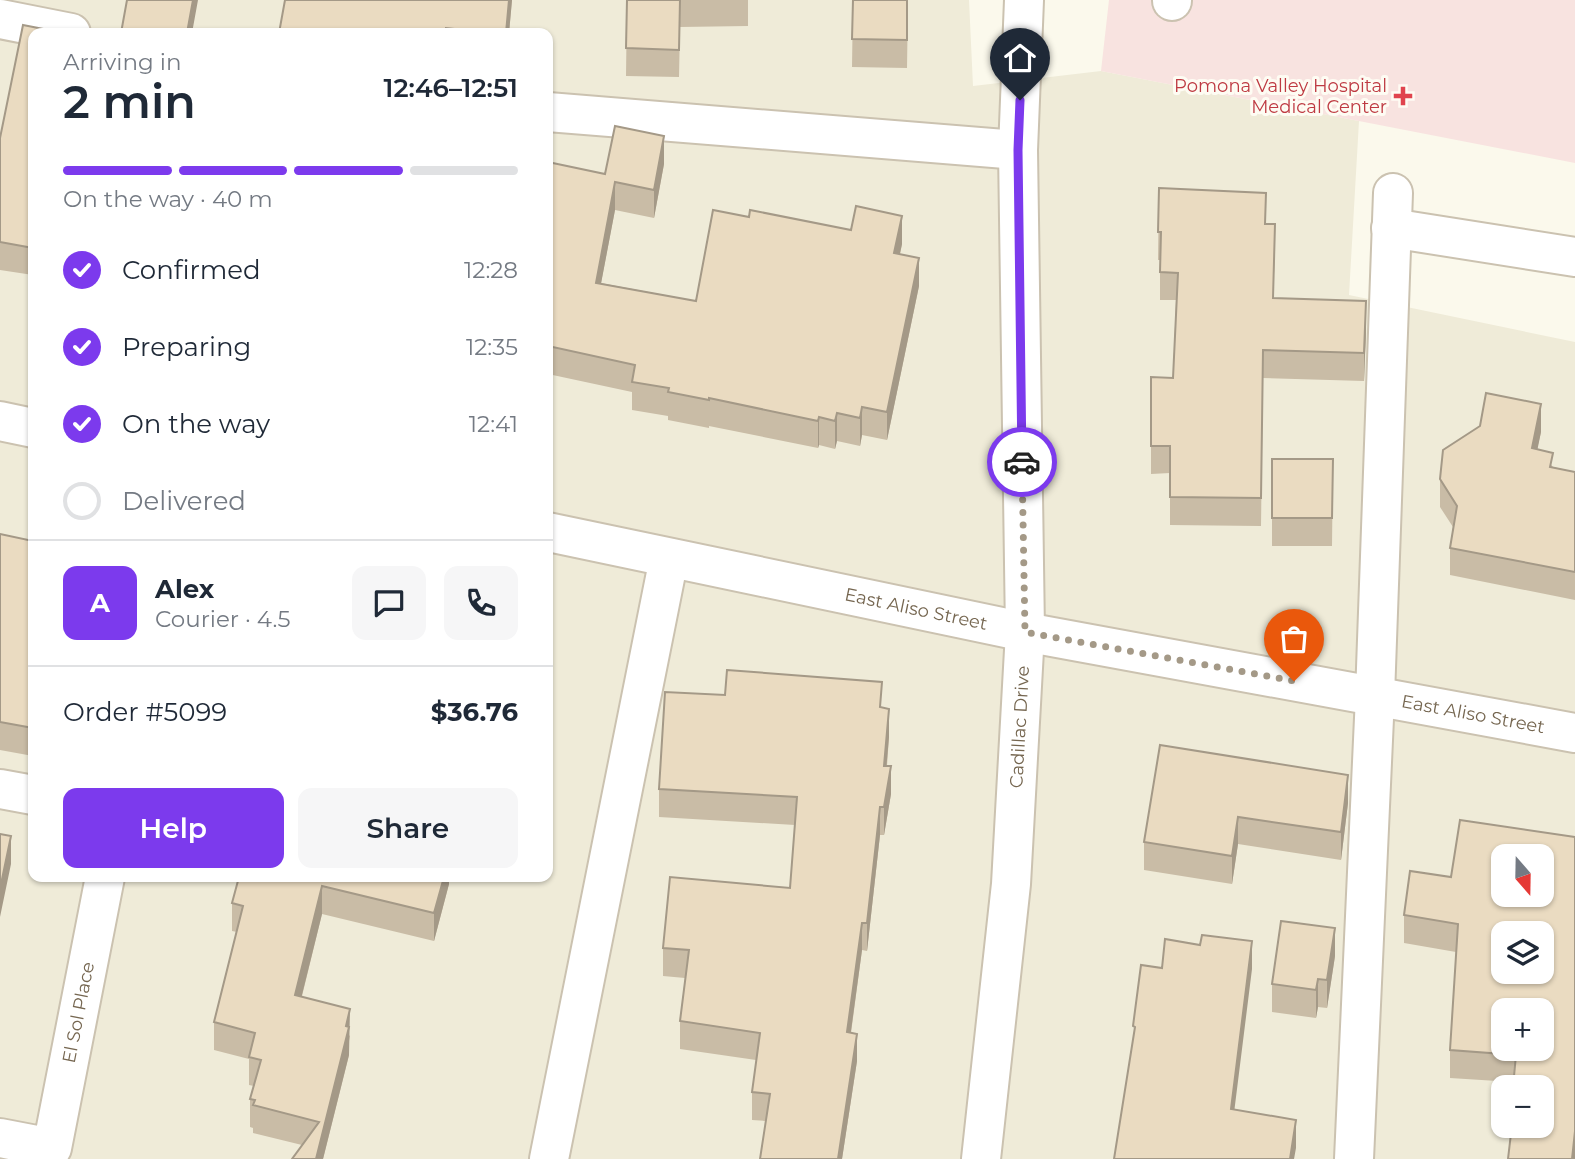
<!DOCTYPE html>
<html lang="en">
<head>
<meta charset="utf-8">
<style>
  :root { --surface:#fff; --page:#f6f6f7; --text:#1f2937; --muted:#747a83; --line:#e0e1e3; --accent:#7c3aed }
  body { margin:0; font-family:Montserrat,sans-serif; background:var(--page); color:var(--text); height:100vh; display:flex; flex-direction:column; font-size:26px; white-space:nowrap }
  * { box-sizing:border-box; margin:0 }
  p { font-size:23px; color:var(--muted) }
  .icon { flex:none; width:38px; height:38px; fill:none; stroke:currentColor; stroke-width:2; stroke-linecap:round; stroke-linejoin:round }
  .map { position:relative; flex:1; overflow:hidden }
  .drawer { position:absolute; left:28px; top:28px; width:525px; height:854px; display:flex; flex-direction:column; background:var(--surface); border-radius:14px; box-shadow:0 2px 5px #0004 }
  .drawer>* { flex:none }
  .needle { width:46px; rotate:160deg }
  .controls { position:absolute; left:1491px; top:844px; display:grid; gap:14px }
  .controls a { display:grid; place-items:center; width:63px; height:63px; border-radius:14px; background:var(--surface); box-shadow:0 2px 5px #0004; font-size:35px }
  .pin { position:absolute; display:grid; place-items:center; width:60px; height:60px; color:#fff; margin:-72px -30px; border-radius:50% 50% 50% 0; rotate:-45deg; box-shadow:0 0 7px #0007 }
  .pin .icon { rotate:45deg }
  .courier { position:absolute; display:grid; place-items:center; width:70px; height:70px; margin:-35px; border:5px solid #7c3aed; border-radius:50%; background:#fff; color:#222; box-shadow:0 2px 9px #0007 }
  .head em { font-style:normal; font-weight:600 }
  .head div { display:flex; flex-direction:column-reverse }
  .head { display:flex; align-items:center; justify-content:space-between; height:119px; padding:0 35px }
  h1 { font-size:46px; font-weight:600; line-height:52px }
  .bar { display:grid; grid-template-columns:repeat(4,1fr); gap:10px 7px; align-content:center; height:84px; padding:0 35px }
  .bar i { height:9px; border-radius:5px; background:var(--line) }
  .bar .current { background:var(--accent) }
  .bar p { grid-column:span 4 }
  .line { display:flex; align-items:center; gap:18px; padding:0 35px; border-top:2px solid var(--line) }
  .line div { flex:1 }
  .round { display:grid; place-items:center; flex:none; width:74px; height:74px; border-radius:14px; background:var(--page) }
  ol { padding:0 35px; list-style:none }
  li { display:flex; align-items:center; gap:21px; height:77px }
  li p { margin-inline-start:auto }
  li .icon { padding:7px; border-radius:50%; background:var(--accent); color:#fff; stroke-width:4 }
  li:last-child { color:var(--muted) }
  li i { width:38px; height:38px; border:4px solid var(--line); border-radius:50% }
  .action { display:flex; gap:14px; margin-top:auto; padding:14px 35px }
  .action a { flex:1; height:80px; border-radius:14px; background:var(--accent); color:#fff; font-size:28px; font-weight:600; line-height:80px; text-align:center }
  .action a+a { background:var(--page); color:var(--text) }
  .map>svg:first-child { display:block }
  .residential { fill:#efebd8; fill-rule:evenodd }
  .medical { fill:#f8e3e0 }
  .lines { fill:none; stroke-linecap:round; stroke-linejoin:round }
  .minor-casing { stroke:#cbc2b0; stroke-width:42 }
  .minor { stroke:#fff; stroke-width:38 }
  .wall { fill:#c9bca6 }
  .shaded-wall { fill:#a49987 }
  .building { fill:#eadbc1; stroke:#a49987; stroke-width:2; fill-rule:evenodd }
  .done { stroke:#a49987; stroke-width:7; stroke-dasharray:0 12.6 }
  .route { stroke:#7c3aed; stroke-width:9 }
  .health-dot { fill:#e0444e; stroke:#fefcf3; stroke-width:2.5 }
  .labels { text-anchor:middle; stroke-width:6; stroke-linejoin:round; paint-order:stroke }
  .health-label { font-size:18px; fill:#be3a42; stroke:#fefcf3; text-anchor:end }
  .street-label { font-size:18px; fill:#756650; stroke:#fefcf3 }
</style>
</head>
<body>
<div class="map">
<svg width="1575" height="1159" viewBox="0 0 1575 1159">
  <rect width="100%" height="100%" fill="#fbf9ec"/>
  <path class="residential" d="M0 0H969L973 86 1101 71 1359 121 1349 295 1575 342V1159H0ZM33 33H548V877H33ZM1503 856H1542V894H1503ZM1503 933H1542V971H1503ZM1503 1010H1542V1048H1503ZM1503 1087H1542V1125H1503Z"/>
  <path class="medical" d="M1109 0H1575V163L1101 71Z"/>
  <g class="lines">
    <defs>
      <g id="minor">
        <path d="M1172 1V0"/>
        <path d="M0 19 71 33"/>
        <path d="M548 112 1018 150"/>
        <path d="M1391 228 1575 257"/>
        <path d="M0 421 33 428"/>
        <path id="s1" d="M548 532 1025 632 1575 733"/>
        <path d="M0 789 33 795"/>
        <path id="s2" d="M0 1138 52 1148 105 877"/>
        <path d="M549 1159 669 558"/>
        <path id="s3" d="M981 1159 1011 884 1025 632 1018 150 1024 0"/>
        <path d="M1354 1159 1375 696 1393 193"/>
      </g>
    </defs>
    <use href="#minor" class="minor-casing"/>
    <use href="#minor" class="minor"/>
  </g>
  <path class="wall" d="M285 0H512L509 33H279Z
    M627 0H748V26L680 27 679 77 626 76Z
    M853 0H908L907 68 852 67Z
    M23 25 64 33H33V275L0 270V138Z
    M548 162 605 174 664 164 654 218 615 210 601 283 696 301 749 217 902 244 900 254 919 286 887 440 862 435 860 446 837 441 835 449 819 445 818 448 709 426V428L668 420V416L632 410V392L548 374Z
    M1159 188 1266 224 1275 252 1273 298 1366 329 1364 381 1263 378 1261 526 1170 525V473L1151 474V377L1173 378 1176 300H1160V260H1158Z
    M1541 432 1537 449 1553 467 1575 472V600L1450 575V548L1453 527 1440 507V479Z
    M1272 459H1333L1332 546H1272Z
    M0 534 33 541V756L0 750Z
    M882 708 889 737 887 766 891 794 884 835H880L867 951 862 950 851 1033 857 1061 842 1159H760L766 1121 752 1120V1092L756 1060 680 1049V1021L685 978 663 976V948L790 888 795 825 659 817V789Z
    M1160 745 1348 803 1341 860 1238 844 1232 884 1144 870V842Z
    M1575 837V1159H1508L1542 1125 1513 1082 1450 1078V1050L1456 952 1404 943V915L1451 877Z
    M239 877H449V884L434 941 322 914 302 996 350 1036 349 1041V1055L323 1159 302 1145 253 1133V1128L250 1127V1099L254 1086 249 1085V1059L214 1050V1022L237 932 232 931V903Z
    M1335 956 1327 1008 1318 1007 1316 1018 1272 1012V984Z"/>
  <path class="shaded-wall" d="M193 0H198L192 33H187Z
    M509 0H512L509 33H506Z
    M664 136V164L654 218V190Z
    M615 182V210L596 310V283Z
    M902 216V244L894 281V253Z
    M919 258V286L887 440V412Z
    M1366 301V329L1364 381V353Z
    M1541 404V432L1532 476V448Z
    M862 407V435L860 446V418Z
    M837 413V441L835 449V421Z
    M819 417V445L818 448V421Z
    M551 655V683L548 699V671Z
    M889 709V737L884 794V766Z
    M891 766V794L884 835V807Z
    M1348 775V803L1341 860V832Z
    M880 807V835L867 951V923Z
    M1238 817V844L1232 884V856Z
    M11 836V864L0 917V889Z
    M444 877H449V884L434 941V913Z
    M322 886V914L295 1023V995Z
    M862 923V950L847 1060V1032Z
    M1335 928V956L1327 1008V980Z
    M1252 941V969L1231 1137V1109Z
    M1318 979V1007L1316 1018V990Z
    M350 1009 349 1055 323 1159H316Z
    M857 1034V1061L842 1159H838Z
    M1296 1120V1148L1294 1159H1290Z
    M1575 1131V1159H1572Z"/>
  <path class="building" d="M127 0H193L187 33H121Z
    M285 0H509L506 33H493L446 28V33H421L386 30 385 33H279Z
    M627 0H680L679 50 626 48Z
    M853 0H907V40L852 39Z
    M23 25 64 33H33V248L0 242V138Z
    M615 126 664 136 654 190 615 182 596 283 696 301 713 210 749 217 750 210 851 230 856 206 902 216 894 253 919 258 887 412 862 407 860 418 837 413 835 421 819 417 818 421 709 398V400L668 392 669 388 632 382 635 365 548 346V162L605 174Z
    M1159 188 1266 193 1265 224H1275L1273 298 1366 301 1364 353 1263 350 1261 498 1170 497V446H1151V377L1173 378 1178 273 1160 272 1161 232H1158Z
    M1486 393 1541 404 1532 448 1553 453 1550 467 1575 472V572L1450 548 1457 506 1440 479 1443 450 1480 426Z
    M1272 459H1333L1332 518H1272Z
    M0 534 33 541V728L0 722Z
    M548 654 551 655 548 671Z
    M727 670 882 682 880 707 889 709 884 766H891L884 807H880L867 923H862L847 1032 857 1034 838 1159H760L770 1094 752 1092 760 1033 680 1021 689 950 663 948 670 877 790 888 797 797 659 789 665 692 725 695Z
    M1160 745 1348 775 1341 832 1238 817 1232 856 1144 842Z
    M1460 820 1575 837V1131L1572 1159H1508L1512 1125H1542V1087H1513L1516 1055 1450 1050 1458 924 1404 915 1410 871 1451 877ZM1503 856H1542V894H1503ZM1503 933H1542V971H1503ZM1503 1010H1542V1048H1503Z
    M0 834 11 836 0 889Z
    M239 877H444L434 913 322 886 295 995 350 1009 346 1026 349 1027 316 1159H292L319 1122 253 1105 255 1100 250 1099 261 1060 249 1057 255 1033 214 1022 243 906 232 903Z
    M1281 921 1335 928 1327 980 1318 979 1316 990 1272 984Z
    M1202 935 1252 941 1231 1109 1296 1120 1290 1159H1114L1135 1027 1133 1026 1141 965 1162 968 1165 939 1200 945Z"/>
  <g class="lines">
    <path class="done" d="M1022 462 1025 632 1294 681"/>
    <path class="route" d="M1020 100 1018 150 1022 462"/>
  </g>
  <path class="health-dot" d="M1399.5 85.5h7v7h7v7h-7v7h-7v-7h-7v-7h7z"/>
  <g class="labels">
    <g class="health-label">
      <text x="1387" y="92">Pomona Valley Hospital<tspan x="1387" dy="21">Medical Center</tspan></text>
    </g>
    <g class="street-label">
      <text dy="6" stroke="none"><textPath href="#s1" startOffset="376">East Aliso Street</textPath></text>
      <text dy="6" stroke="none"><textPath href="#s1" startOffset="943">East Aliso Street</textPath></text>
      <text dy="6" stroke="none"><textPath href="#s3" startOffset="434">Cadillac Drive</textPath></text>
      <text dy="6" stroke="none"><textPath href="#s2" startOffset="191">El Sol Place</textPath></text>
    </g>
  </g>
</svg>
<div class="controls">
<a><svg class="needle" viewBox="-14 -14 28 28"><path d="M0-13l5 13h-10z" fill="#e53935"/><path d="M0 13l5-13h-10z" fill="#747a83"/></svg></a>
<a><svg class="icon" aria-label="layers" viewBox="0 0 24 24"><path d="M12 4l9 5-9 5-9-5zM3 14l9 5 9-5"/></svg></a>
<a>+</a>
<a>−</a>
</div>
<div class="pin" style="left:1294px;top:681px;background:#ea580c"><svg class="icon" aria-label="bag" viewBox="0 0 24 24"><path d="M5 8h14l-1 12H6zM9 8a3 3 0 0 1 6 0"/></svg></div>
<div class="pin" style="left:1020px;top:100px;background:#1f2937"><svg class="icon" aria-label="home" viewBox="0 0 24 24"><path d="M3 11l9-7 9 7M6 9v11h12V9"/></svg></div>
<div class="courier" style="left:1022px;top:462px"><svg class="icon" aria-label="car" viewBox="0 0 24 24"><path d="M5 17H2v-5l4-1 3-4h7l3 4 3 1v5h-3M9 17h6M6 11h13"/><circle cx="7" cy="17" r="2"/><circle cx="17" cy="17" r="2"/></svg></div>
<section class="drawer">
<div class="head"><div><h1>2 min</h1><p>Arriving in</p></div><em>12:46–12:51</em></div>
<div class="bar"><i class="current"></i><i class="current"></i><i class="current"></i><i></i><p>On the way · 40 m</p></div>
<ol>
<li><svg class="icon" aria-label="check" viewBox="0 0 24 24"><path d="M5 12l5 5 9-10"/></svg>Confirmed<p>12:28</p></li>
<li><svg class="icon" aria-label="check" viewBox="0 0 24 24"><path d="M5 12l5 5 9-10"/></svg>Preparing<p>12:35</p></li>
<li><svg class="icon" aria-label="check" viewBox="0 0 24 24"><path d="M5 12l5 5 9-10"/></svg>On the way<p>12:41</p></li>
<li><i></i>Delivered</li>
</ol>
<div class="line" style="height:126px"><b class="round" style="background:var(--accent);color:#fff">A</b><div><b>Alex</b><p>Courier · 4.5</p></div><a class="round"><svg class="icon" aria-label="chat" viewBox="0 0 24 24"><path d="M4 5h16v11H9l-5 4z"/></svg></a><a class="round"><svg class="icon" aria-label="phone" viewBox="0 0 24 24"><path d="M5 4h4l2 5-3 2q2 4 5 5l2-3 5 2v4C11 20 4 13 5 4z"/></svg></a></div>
<div class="line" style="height:91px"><div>Order #5099</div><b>$36.76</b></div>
<div class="action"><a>Help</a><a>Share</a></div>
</section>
</div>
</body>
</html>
